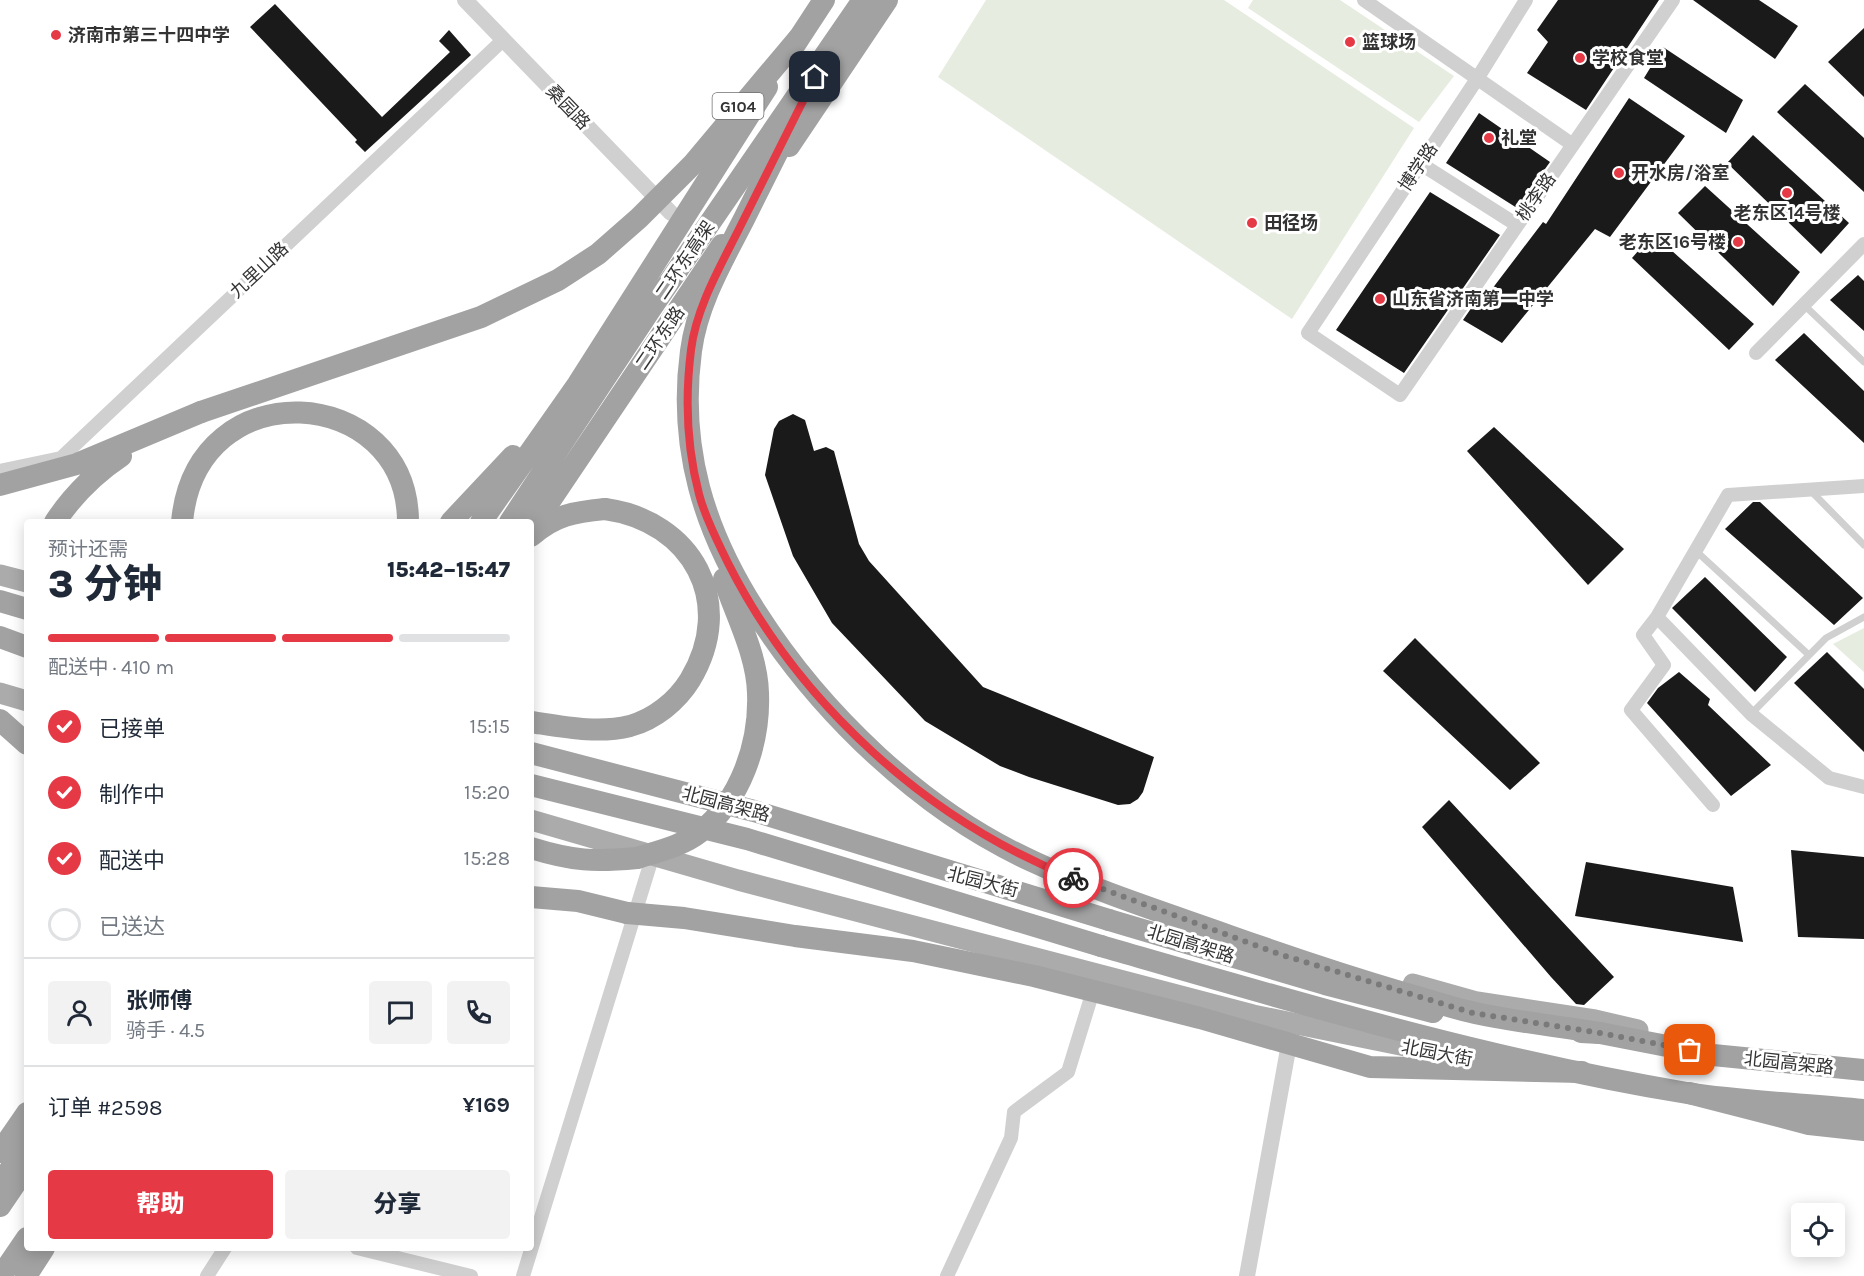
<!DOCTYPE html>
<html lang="zh">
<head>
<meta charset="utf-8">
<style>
  :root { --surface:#fff; --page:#f2f2f3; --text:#1f2937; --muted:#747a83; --line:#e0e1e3; --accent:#e63946 }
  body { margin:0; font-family:Karla,"Noto Sans SC",sans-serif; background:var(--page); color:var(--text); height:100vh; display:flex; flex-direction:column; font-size:22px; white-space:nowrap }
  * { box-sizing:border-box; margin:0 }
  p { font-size:20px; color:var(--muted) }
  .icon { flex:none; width:33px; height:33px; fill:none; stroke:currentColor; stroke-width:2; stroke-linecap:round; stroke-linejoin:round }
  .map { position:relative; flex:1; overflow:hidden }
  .details { position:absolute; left:24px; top:519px; width:510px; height:732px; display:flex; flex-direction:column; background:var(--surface); border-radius:6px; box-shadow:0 3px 15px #0003 }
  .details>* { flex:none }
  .tools { position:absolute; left:1791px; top:1203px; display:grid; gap:12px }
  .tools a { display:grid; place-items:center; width:54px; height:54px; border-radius:6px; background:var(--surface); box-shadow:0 3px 15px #0003; font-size:30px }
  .pin { position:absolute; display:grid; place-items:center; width:51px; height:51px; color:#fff; margin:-26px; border-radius:12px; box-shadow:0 3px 9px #0006 }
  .courier { position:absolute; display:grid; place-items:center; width:60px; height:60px; margin:-30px; border:4px solid #e63946; border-radius:50%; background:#fff; color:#222; box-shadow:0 2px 8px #0007 }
  .headline em { font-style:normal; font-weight:800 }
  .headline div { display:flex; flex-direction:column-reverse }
  .headline { display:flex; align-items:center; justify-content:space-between; height:102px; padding:0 24px }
  h1 { font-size:39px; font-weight:800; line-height:45px }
  .bar { display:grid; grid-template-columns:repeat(4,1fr); gap:9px 6px; align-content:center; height:72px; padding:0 24px }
  .bar i { height:8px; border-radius:4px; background:var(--line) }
  .bar .on { background:var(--accent) }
  .bar p { grid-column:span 4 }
  .line { display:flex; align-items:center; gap:15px; padding:0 24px; border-top:2px solid var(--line) }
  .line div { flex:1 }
  .round { display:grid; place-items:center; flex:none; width:63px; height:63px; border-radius:6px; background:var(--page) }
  ol { padding:0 24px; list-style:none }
  li { display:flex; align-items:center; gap:18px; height:66px }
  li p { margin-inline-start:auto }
  li .icon { padding:6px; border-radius:50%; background:var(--accent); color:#fff; stroke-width:4 }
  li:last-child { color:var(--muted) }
  li i { width:33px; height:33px; border:3px solid var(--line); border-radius:50% }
  .primary-button { display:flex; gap:12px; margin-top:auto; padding:12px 24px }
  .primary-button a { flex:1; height:69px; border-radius:6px; background:var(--accent); color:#fff; font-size:24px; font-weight:800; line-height:69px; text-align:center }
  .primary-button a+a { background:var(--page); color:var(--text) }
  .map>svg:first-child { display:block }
  .green { fill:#e6ecdf }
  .building { fill:#1a1a1a }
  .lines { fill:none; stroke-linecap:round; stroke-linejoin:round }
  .service { stroke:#d0d0d0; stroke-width:7 }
  .minor { stroke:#d0d0d0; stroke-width:14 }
  .tertiary { stroke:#d0d0d0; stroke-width:16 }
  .primary { stroke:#ababab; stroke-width:21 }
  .trunk { stroke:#a2a2a2; stroke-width:22 }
  .trunk-bridge { stroke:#a2a2a2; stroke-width:22 }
  .done { stroke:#7a7a7a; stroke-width:6; stroke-dasharray:0 10.8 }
  .route { stroke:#e63946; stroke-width:8 }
  .poi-dot { fill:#e63946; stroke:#fff; stroke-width:2 }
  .labels { text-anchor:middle; stroke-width:6; stroke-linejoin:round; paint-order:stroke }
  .shield { fill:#fff; stroke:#707070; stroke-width:1.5 }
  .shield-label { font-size:16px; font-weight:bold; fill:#333 }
  .poi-label { font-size:18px; font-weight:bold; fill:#333; stroke:#fff; text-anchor:start }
  .street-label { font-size:18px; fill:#333; stroke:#fff }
</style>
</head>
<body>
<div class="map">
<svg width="1864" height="1276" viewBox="0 0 1864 1276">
  <rect width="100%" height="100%" fill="#fff"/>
  <path class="green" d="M986 0H1224L1414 128 1292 319 938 77Z
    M1253 0H1340L1454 76 1419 122 1248 8Z
    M1864 628V672L1833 644Z"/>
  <path class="building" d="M1558 0H1659L1586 110 1527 73 1548 42 1537 30Z
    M1693 0H1759L1798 26 1775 59Z
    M275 4 382 117 450 52 439 41 449 30 471 55 365 152 355 142 357 140 250 27Z
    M1864 28V97L1828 62Z
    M1663 47 1743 100 1726 133 1644 78Z
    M1805 84 1864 138V192L1777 112Z
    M1629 98 1685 136 1610 237 1595 229 1502 343 1463 320 1472 307 1476 310 1543 222 1546 224Z
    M1479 113 1550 162 1517 208 1446 163Z
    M1753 135 1849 223 1821 254 1727 163Z
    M1705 186 1800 272 1773 306 1678 213Z
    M1430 192 1500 235 1404 373 1336 330Z
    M1653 234 1754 324 1729 350 1632 258Z
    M1858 275 1864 281V331L1830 300Z
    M1804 333 1864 391V443L1775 360Z
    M793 414 805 420 814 451 826 447 834 451 859 544 869 561 983 687 1154 757 1143 792 1138 799 1130 804 1118 805 1029 777 1000 766 925 721 832 623 793 556 765 475 774 429 779 421Z
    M1494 427 1624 549 1588 585 1467 451Z
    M1753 502H1760L1863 598 1834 625 1725 529Z
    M1705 577 1787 657 1755 692 1672 608Z
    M1415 638 1540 763 1510 790 1383 671Z
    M1827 652 1864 689V752L1794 683Z
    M1679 672 1710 699 1708 705 1771 765 1731 796 1647 703 1658 688Z
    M1449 800 1614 977 1584 1005 1576 1004 1551 977 1422 827Z
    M1791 850 1864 857V939L1798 937Z
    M1586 862 1733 887 1743 942 1575 916Z"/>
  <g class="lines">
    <path class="service" d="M1804 305 1864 362
      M1811 491 1864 545
      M1696 551 1809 655
      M1751 714 1826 638 1864 617"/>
    <path class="minor" d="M1364 0 1573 145
      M1526 0 1477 79 1308 333 1400 395 1673 0
      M1421 164 1517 225
      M1756 353 1864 244
      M0 471 61 458 503 40
      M1864 486 1728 495 1657 617 1751 714 1829 778 1864 787
      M1657 617 1643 635 1664 665 1631 710 1713 805
      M357 1248 471 1276
      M207 1276 225 1248
      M523 1276 653 855
      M947 1276 1011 1138 1014 1112 1068 1072 1093 991"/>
    <path class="tertiary" d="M465 0 671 213
      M1247 1276 1291 1033"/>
    <path class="primary" d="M0 575 27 582
      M0 693 27 701
      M531 820 738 880 1253 1015 1484 1062
      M1413 984 1477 1002 1595 1020 1638 1030"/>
    <path class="trunk" d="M788 55 824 0
      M789 146 887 0
      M0 485 77 464 201 412
      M55 522C73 495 94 474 121 456
      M182 522C196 368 408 384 408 522
      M451 522 513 456
      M481 522 578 384 767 87
      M510 522 650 310 863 0
      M531 529 722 245
      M0 601 27 609
      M0 637 27 647
      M0 720 27 744
      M531 722C564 727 598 734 630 726 655 719 677 701 690 680 737 602 692 521 605 509
      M531 848C573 861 594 862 637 858
      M531 897 578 901 627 913
      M1109 920 1325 984 1433 1012
      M1101 946C1295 1002 1488 1060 1687 1093 1745 1102 1806 1104 1864 1110
      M1581 1032 1600 1033 1713 1055 1864 1070
      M0 1152 27 1113
      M0 1185 27 1143
      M0 1206 21 1175
      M1 1276 27 1238
      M26 1276 44 1248"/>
    <path class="trunk-bridge" d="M825 57C798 111 771 165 744 219 723 260 697 304 691 351 678 448 704 531 756 612 821 714 923 812 1034 862 1096 891 1162 912 1227 935 1286 956 1346 976 1407 994 1429 1000 1452 1008 1475 1013 1516 1022 1558 1026 1600 1033
      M201 412 481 317 558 280 598 254 639 218 693 164 798 39
      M531 536C555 515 574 512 605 509
      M531 753 754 811 1109 920
      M531 785 747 839 1101 946
      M637 858C659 851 682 846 700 832 741 800 760 743 758 693 757 654 736 616 724 579
      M627 913 684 918 795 936 913 951 1034 976 1200 1018 1370 1067 1582 1072
      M1689 1093 1809 1124 1864 1130"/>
  </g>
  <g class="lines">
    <path class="done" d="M1073 878 1282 955 1473 1013 1600 1033 1690 1050"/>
    <path class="route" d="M815 77C790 128 764 178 739 229 720 267 696 308 691 350 685 398 687 448 699 494 705 518 718 542 728 563 799 704 927 820 1073 878"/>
  </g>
  <g class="poi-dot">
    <circle cx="56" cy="35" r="6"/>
    <circle cx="1350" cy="42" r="6"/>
    <circle cx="1580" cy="58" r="6"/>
    <circle cx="1489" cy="138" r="6"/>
    <circle cx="1619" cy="173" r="6"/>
    <circle cx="1787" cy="193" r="6"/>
    <circle cx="1252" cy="223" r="6"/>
    <circle cx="1738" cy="242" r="6"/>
    <circle cx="1380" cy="299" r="6"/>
  </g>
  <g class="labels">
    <rect class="shield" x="712.5" y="93" width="51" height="26" rx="4.5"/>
    <g class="shield-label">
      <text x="738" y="112">G104</text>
    </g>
    <g class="poi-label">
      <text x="68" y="41">济南市第三十四中学</text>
      <text x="1362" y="48">篮球场</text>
      <text x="1592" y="64">学校食堂</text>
      <text x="1501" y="144">礼堂</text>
      <text x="1631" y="179">开水房/浴室</text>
      <text x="1787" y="219" text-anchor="middle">老东区14号楼</text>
      <text x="1264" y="229">田径场</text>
      <text x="1726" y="248" text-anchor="end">老东区16号楼</text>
      <text x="1392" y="305">山东省济南第一中学</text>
    </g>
    <g class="street-label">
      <text transform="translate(568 107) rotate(46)" y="6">桑园路</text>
      <text transform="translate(1418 167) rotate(-56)" y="6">博学路</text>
      <text transform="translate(1536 197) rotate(-55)" y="6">桃李路</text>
      <text transform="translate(685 260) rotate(-56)" y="6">二环东高架</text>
      <text transform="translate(259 270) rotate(-43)" y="6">九里山路</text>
      <text transform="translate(660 338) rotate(-56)" y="6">二环东路</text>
      <text transform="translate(726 804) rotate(15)" y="6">北园高架路</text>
      <text transform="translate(983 882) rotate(14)" y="6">北园大街</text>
      <text transform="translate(1191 944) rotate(17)" y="6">北园高架路</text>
      <text transform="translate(1437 1053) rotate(11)" y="6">北园大街</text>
      <text transform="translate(1789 1063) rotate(6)" y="6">北园高架路</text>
    </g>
  </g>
</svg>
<div class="tools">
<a><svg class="icon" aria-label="locate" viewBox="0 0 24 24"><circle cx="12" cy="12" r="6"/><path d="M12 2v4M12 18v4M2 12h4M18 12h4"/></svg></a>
</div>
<div class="pin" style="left:1690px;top:1050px;background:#ea580c"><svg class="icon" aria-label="bag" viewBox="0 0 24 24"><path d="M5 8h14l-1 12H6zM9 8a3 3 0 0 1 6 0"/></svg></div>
<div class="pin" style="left:815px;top:77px;background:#1f2937"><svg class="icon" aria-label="home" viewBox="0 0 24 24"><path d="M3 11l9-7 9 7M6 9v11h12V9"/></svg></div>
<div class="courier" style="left:1073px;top:878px"><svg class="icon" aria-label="bike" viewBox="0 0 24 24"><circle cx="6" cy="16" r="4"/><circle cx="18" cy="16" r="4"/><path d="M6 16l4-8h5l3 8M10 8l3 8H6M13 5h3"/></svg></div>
<section class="details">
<div class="headline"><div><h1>3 分钟</h1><p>预计还需</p></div><em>15:42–15:47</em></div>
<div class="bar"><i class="on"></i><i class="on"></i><i class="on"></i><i></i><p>配送中 · 410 m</p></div>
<ol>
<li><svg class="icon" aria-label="check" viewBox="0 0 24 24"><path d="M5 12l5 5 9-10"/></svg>已接单<p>15:15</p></li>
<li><svg class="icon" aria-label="check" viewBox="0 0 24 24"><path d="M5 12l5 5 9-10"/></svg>制作中<p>15:20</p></li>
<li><svg class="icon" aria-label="check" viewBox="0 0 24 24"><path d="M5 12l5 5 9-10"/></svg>配送中<p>15:28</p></li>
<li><i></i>已送达</li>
</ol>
<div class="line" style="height:108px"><a class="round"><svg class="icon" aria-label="person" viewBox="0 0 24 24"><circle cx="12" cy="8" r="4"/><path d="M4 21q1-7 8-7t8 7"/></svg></a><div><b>张师傅</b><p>骑手 · 4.5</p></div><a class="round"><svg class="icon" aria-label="chat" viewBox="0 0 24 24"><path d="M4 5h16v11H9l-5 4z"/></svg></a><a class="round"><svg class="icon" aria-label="phone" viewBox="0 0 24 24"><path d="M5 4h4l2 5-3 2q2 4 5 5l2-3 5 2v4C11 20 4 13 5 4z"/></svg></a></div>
<div class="line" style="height:78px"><div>订单 #2598</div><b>¥169</b></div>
<div class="primary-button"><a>帮助</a><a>分享</a></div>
</section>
</div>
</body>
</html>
